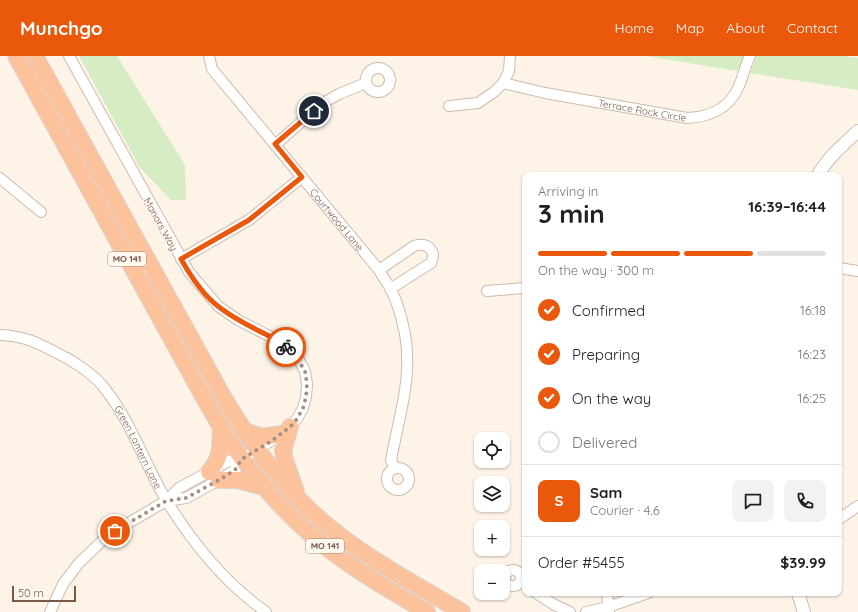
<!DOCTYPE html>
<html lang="en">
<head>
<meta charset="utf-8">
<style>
  :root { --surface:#fff; --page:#f2f2f2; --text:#202124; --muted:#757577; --line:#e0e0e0; --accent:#ea580c }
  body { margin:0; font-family:Quicksand,sans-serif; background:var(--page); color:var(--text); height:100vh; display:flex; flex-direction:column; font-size:15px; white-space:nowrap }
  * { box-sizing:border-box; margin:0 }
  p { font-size:13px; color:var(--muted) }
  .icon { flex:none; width:22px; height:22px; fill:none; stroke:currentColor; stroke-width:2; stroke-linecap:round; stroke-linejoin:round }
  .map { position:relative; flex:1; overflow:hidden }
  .drawer { position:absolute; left:522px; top:116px; width:320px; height:424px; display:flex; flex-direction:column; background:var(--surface); border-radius:8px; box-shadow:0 1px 3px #0004 }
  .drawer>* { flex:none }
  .controls { position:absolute; left:474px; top:376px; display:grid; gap:8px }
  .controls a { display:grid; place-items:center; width:36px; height:36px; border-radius:8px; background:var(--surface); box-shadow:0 1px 3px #0004; font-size:20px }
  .scale { position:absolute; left:12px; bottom:10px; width:64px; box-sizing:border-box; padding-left:4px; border:2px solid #79584a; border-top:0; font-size:11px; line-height:14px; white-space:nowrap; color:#79584a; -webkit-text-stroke:3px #fff8ee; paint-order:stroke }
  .pin { position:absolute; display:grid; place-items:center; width:34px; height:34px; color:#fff; margin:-17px; border:2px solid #fff; border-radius:50%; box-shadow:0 1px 4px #0007 }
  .courier { position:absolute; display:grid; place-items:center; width:40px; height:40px; margin:-20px; border:3px solid #ea580c; border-radius:50%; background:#fff; color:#222; box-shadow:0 1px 5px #0007 }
  .head em { font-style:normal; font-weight:800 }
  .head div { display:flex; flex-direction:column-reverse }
  .head { display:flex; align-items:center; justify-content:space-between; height:68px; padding:0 16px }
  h1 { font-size:26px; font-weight:800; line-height:30px }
  .bar { display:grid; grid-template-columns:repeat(4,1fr); gap:6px 4px; align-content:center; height:48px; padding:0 16px }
  .bar i { height:5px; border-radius:3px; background:var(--line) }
  .bar .selected { background:var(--accent) }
  .bar p { grid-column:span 4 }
  .line { display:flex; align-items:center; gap:10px; padding:0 16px; border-top:1px solid var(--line) }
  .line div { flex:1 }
  .round { display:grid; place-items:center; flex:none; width:42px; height:42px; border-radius:8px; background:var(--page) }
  ol { padding:0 16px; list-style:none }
  li { display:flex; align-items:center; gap:12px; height:44px }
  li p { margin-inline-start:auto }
  li .icon { padding:4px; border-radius:50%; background:var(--accent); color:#fff; stroke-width:4 }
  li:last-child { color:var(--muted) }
  li i { width:22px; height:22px; border:2px solid var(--line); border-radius:50% }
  header { display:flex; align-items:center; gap:24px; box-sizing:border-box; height:56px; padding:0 20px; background:var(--accent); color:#fff }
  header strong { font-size:19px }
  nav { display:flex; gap:22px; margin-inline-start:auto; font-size:14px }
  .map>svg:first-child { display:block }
  .green { fill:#d6ecc4 }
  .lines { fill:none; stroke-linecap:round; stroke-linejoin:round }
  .minor-casing { stroke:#d0baac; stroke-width:12 }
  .tertiary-casing { stroke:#d0baac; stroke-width:14 }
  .trunk-casing { stroke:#dcd4d0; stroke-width:18 }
  .minor { stroke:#fff; stroke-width:10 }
  .tertiary { stroke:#fff; stroke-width:12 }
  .trunk { stroke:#fcc29c; stroke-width:16 }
  .done { stroke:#a78f81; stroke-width:4; stroke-dasharray:0 7.2 }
  .route { stroke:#ea580c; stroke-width:5 }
  .labels { text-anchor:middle; stroke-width:3; stroke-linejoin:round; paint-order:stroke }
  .shield { fill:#fff8ee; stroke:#a1887b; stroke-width:1 }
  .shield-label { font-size:9px; font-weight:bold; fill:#79584a }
  .street-label { font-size:10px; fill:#79584a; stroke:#fff8ee }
</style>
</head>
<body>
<header>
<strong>Munchgo</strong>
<nav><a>Home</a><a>Map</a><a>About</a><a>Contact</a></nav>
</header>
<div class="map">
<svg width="858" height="556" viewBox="0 0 858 556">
  <rect width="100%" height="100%" fill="#fdf4e7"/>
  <path class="green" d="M79 0H117L185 109 186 144H171L140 112Z
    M646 0H745L737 15Z
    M757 0H844L858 2V34L750 17Z"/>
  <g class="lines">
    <defs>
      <g id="minor">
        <path id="s1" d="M209 0 212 13 379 214C382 220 387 226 390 232 399 248 407 280 407 298 409 333 397 370 391 404L395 412"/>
        <circle cx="378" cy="24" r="12"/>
        <path id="s2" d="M503 27 545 37 687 62C708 61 729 53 738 32 743 22 745 10 750 0"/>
        <path d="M449 50 478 47 494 36 503 27 509 15 510 0"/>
        <path d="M275 89 323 47 339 38 366 27"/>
        <path d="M0 122 41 156"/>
        <path d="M181 203 249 164 302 121"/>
        <path d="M839 212 858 215"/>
        <path d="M379 214 414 190C427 186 437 194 431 207L390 233"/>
        <path d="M487 235 525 232"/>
        <path id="s3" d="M0 279C24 280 36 286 57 297 72 304 90 316 101 328 131 363 144 408 168 447 194 489 225 527 266 556"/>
        <circle cx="398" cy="423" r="11"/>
        <path d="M166 445 186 442 219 424 235 414 242 403"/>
        <path d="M839 463 858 450"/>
        <circle cx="513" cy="522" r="8"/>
        <path d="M536 537 553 548 570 556"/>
        <path d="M607 537 609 556"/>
        <path d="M50 556 63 528 79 507 103 484 115 475 166 445 179 432 229 405 242 403 282 378 297 363 303 352 306 341 307 328 305 315 296 299 281 286 238 264 218 250 189 216 69 0"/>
        <path d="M586 556 608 551 648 537"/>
      </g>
      <path id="tertiary" d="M818 119C828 101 843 89 858 75
        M798 537 804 556"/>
      <path id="trunk" d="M16 0 204 342C240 408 287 466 349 508 374 525 401 541 427 556
        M35 0 225 344C257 397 293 445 343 482 380 510 422 532 462 556
        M290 371 283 395 285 404 296 436
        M243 374 261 381 282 378
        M209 416C222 401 220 391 221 372
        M219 424H237L264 431"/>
    </defs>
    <use href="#minor" class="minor-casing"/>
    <use href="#tertiary" class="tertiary-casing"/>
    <use href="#trunk" class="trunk-casing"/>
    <use href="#minor" class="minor"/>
    <use href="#tertiary" class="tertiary"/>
    <use href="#trunk" class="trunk"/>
  </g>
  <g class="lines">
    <path class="done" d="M115 475 166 445 186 442 219 424 235 414 242 403 270 386 290 371 297 363 303 352 306 341 307 328 305 315 300 307 296 299 286 291"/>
    <path class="route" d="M286 291 281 286C260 275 238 266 219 251 204 240 190 219 181 203L249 164 302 121 275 88 314 55"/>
  </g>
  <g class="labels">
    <g class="shield">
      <rect x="108" y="196" width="38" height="14" rx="3"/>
      <rect x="306" y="483" width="38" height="14" rx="3"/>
    </g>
    <g class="shield-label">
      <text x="127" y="206">MO 141</text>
      <text x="325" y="493">MO 141</text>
    </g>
    <g class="street-label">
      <text dy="4" stroke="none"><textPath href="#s2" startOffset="142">Terrace Rock Circle</textPath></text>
      <text dy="4" stroke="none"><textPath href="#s1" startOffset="209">Courtwood Lane</textPath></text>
      <text transform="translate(161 168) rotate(61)" y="4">Manors Way</text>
      <text dy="4" stroke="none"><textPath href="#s3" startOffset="188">Green Lantern Lane</textPath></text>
    </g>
  </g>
</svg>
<div class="controls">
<a><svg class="icon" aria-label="locate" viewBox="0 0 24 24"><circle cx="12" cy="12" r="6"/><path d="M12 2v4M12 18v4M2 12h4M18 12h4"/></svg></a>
<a><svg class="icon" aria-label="layers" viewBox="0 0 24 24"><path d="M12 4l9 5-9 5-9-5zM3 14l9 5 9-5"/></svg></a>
<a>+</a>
<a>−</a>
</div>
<div class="scale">50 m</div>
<div class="pin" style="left:115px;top:475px;background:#ea580c"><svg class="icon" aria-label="bag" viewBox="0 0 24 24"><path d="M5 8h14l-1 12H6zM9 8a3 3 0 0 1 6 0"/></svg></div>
<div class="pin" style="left:314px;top:55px;background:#1f2937"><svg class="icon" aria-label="home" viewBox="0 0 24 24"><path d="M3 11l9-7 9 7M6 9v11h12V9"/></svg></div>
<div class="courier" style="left:286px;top:291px"><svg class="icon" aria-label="bike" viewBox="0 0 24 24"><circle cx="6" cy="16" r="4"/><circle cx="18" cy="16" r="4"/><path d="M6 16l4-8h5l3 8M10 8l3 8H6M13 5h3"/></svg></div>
<section class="drawer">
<div class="head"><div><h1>3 min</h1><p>Arriving in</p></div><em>16:39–16:44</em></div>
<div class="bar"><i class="selected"></i><i class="selected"></i><i class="selected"></i><i></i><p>On the way · 300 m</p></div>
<ol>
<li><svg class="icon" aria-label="check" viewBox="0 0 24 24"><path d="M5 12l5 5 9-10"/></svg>Confirmed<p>16:18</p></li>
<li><svg class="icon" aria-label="check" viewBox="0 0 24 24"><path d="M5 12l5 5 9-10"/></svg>Preparing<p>16:23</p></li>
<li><svg class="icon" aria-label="check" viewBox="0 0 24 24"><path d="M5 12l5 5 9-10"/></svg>On the way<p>16:25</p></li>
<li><i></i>Delivered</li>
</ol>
<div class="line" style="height:72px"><b class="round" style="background:var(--accent);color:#fff">S</b><div><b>Sam</b><p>Courier · 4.6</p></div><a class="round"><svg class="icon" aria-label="chat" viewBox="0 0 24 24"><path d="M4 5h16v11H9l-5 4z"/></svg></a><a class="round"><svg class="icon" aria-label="phone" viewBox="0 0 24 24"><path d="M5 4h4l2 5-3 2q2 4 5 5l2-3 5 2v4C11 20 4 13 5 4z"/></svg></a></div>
<div class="line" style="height:52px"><div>Order #5455</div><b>$39.99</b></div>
</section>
</div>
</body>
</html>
